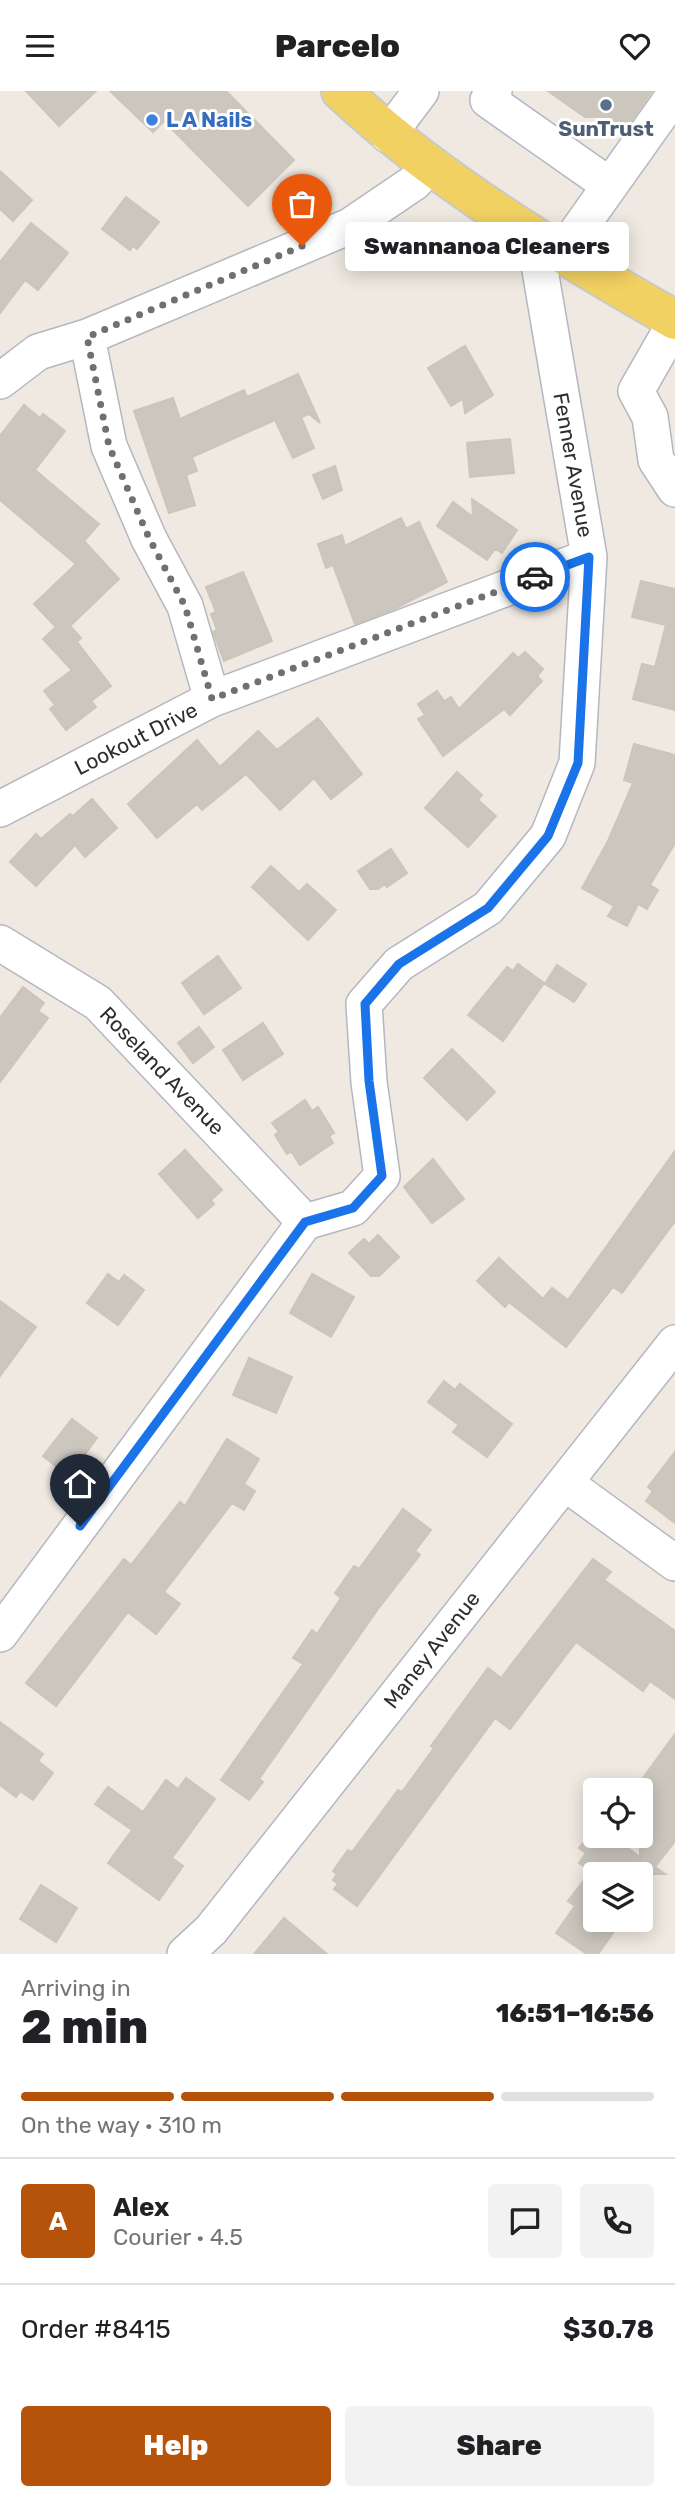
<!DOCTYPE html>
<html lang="en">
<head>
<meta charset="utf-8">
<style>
  :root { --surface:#fff; --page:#f2f2f2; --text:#202124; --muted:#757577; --line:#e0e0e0; --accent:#b45309 }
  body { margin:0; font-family:Rubik,sans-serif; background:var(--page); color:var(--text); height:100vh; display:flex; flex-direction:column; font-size:26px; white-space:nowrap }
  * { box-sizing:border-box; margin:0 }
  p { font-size:23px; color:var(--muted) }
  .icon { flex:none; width:38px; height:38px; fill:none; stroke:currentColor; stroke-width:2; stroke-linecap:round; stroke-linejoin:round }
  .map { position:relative; height:1863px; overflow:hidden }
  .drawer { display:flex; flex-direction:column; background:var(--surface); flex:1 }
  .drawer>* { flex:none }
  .controls { position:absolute; left:583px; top:1687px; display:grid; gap:14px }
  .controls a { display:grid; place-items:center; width:70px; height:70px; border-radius:7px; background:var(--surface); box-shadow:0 4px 18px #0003; font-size:35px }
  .pin { position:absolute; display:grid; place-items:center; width:60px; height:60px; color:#fff; margin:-72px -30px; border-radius:50% 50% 50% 0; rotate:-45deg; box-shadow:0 0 7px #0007 }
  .pin .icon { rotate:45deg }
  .courier { position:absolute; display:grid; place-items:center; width:70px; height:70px; margin:-35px; border:5px solid #1a73e8; border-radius:50%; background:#fff; color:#222; box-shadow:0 2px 9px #0007 }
  .bubble { position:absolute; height:49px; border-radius:7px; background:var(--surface); box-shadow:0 4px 18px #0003; font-size:23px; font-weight:800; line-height:49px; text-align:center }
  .head em { font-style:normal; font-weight:800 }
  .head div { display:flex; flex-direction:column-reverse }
  .head { display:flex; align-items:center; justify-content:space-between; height:119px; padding:0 21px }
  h1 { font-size:46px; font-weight:800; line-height:52px }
  .bar { display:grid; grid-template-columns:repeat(4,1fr); gap:10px 7px; align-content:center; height:84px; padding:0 21px }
  .bar i { height:9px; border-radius:5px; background:var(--line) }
  .bar .active { background:var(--accent) }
  .bar p { grid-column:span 4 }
  .line { display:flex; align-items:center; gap:18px; padding:0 21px; border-top:2px solid var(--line) }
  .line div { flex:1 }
  .round { display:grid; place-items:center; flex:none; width:74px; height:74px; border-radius:7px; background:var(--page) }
  .action { display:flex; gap:14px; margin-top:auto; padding:14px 21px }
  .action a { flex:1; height:80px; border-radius:7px; background:var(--accent); color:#fff; font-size:28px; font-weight:800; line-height:80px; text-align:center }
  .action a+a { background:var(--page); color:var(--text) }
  header { display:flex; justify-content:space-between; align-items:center; height:91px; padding:0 21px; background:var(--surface); font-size:32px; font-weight:800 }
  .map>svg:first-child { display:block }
  .building { fill:#cbc7bf; stroke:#cbc5ba; stroke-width:2 }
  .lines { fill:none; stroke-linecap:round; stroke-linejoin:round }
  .minor-casing { stroke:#b4b7c1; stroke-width:38 }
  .major-casing { stroke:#c9c9c9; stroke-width:42 }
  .minor { stroke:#fff; stroke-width:35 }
  .major { stroke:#f2d163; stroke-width:38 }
  .done { stroke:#726f6d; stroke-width:7; stroke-dasharray:0 12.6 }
  .route { stroke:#1a73e8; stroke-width:9 }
  .service-dot { fill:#5c6f8a; stroke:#fff; stroke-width:2.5 }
  .shop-dot { fill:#3f7fe0; stroke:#fff; stroke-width:2.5 }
  .labels { text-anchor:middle; stroke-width:6; stroke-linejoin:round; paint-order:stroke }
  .shop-label { font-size:21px; font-weight:bold; fill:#366cbe; stroke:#fff; text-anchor:start }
  .service-label { font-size:21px; font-weight:bold; fill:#4e5e75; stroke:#fff }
  .street-label { font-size:21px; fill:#2e2e2e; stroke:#fff }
</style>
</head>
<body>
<header><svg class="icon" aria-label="menu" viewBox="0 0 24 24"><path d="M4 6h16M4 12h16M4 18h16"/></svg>Parcelo<svg class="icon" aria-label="heart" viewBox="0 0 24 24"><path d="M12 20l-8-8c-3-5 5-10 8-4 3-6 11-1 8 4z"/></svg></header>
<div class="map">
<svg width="675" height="1863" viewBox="0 0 675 1863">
  <rect width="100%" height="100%" fill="#efe9e1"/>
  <path class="building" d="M26 0H96L59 35Z
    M110 0H226L294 69 248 115 164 30 153 41Z
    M548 0H652L622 43 597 26H585Z
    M0 80 32 109 13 130 0 118Z
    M126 106 159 131 137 158 133 155 130 159 102 138Z
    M31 132 68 162 38 199 25 189 0 222V171Z
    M465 255 493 304 465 322 463 308 451 315 428 277Z
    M298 283 320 332 309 323 301 326 314 357 293 367 275 329 192 366 197 380 186 384 195 414 169 422 134 320 173 307 180 328 244 299 247 306Z
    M24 314 40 327 43 323 65 340 35 379 99 433 84 450 119 488 70 535 81 547 77 551 111 595 91 610 96 616 66 639 50 618 55 614 44 600 72 579 43 548 56 536 34 513 76 473 0 409V345Z
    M510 348 514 382 470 386 467 352Z
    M335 375 342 399 323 408 313 384Z
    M472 408 517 439 502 462 495 458 487 469 437 435 453 411 473 426Z
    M401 427 406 438 419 431 447 491 394 518 355 533 333 474 326 477 318 453 342 444 345 455Z
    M243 481 272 550 224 570 213 541 217 539 211 523 216 521 206 496Z
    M641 490 675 498V619L633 608 642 573 655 576 666 534 632 526Z
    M525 561 543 578 537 585 542 590 510 624 504 618 443 665 418 628 425 624 418 613 437 600 444 610 451 606 459 618 513 562 518 567Z
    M318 627 362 683 331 708 314 687 280 719 246 683 202 719 197 713 157 747 128 713 197 649 220 676 258 640 277 659Z
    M634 653 675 664V752L650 794 658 799 647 818 638 813 627 835 608 825 614 815 582 797 608 750 633 692 624 689Z
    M457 681 482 704 478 709 496 725 468 756 425 717Z
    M92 708 117 737 85 766 75 754 36 795 10 771 36 743 41 748 70 723 73 725Z
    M391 758 407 782 387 796 385 793 378 798H370L358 780Z
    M271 775 299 801 307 793 336 819 308 849 252 796Z
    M218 865 241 897 204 923 182 892Z
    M518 873 544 892 503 950 468 924 507 876 513 880Z
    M557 874 586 893 574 911 545 893Z
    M23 896 44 912 38 920 48 927 0 991V927Z
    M263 932 283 963 243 989 223 959Z
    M199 936 214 956 193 972 178 952Z
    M452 958 495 1001 467 1029 424 987Z
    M305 1009 312 1020 318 1016 334 1042 329 1045 333 1052 300 1074 291 1060 287 1063 275 1044 279 1041 272 1032Z
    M185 1059 222 1099 211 1109 214 1113 198 1127 159 1083Z
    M675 1060V1130L622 1202 613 1196 566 1256 509 1211 505 1216 477 1190 499 1167 543 1208 552 1197 568 1209Z
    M433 1068 464 1108 432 1132 404 1096Z
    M378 1144 399 1166 379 1185H371L349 1162 364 1148 369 1153Z
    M108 1183 119 1191 124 1184 144 1199 118 1234 87 1212Z
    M312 1183 354 1206 331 1246 290 1222Z
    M0 1210 36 1236 0 1285Z
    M249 1267 292 1286 276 1322 233 1304Z
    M444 1290 455 1299 460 1293 512 1333 487 1366 453 1341 459 1334 428 1311Z
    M72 1328 97 1347 83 1366 91 1372 79 1388 71 1382 68 1385 43 1365Z
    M227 1348 259 1368 244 1393 255 1400 244 1419 232 1412 164 1501 180 1513 156 1543 128 1521 56 1615 26 1592 124 1468 131 1474 180 1411 185 1415Z
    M675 1361V1432L646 1410 653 1400 648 1396Z
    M403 1418 431 1439 415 1460 420 1464 378 1518 259 1688 263 1691 249 1709 221 1689 303 1573 293 1567 312 1539 317 1543 341 1507 335 1502 354 1475 359 1478Z
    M593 1468 611 1481 604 1489 675 1540V1608L650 1590 643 1600 576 1551 510 1638 495 1627 357 1815 334 1798 338 1793 333 1789 337 1783 333 1780 348 1759 352 1761 398 1699 402 1701 434 1657 431 1655 488 1577 501 1587Z
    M0 1631 43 1663 38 1670 53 1682 33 1709 20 1700 16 1706 0 1694Z
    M675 1643V1750L655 1776 665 1783H650L640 1796V1783H595V1829H622L598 1863H587L556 1842 575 1815 568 1810 591 1780 579 1772 586 1762 579 1757 589 1744 611 1745 640 1766V1691Z
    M186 1687 215 1708 172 1767 183 1775 159 1809 108 1772 132 1739 95 1713 108 1696 143 1721 166 1689 178 1698Z
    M41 1794 77 1817 56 1851 20 1828Z
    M284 1827 327 1863H254Z"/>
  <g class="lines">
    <defs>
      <path id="minor" d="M494 0 488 9 609 94
        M388 44 421 0
        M562 162 675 3
        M675 232 636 300 650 326 656 369 675 398
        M87 246 109 355 149 448 185 515 212 608
        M0 290 38 261 87 246 350 135 415 91 430 72
        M0 718 212 608 589 466
        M0 852 98 912 305 1131
        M565 1392 675 1472
        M0 1543 305 1131 353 1117 382 1085 369 991 364 913 399 873 488 817 548 745 577 672 589 466 534 144
        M185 1863 211 1839 675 1252"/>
      <path id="major" d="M341 0C437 90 561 164 675 229"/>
    </defs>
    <use href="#minor" class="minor-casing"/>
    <use href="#major" class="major-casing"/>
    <use href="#minor" class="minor"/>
    <use href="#major" class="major"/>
  </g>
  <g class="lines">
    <path class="done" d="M302 155 87 246 109 355 149 447 185 515 212 608 535 486"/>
    <path class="route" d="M80 1435 305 1131 353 1117 382 1085 369 990 365 913 399 873 488 817 548 745 578 672 589 466 535 486"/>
  </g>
  <circle class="service-dot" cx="606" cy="14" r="7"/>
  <circle class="shop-dot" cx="152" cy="29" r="7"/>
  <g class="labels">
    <g class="shop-label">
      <text x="166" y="36">L A Nails</text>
    </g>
    <g class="service-label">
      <text x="606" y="45">SunTrust</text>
    </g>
    <g class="street-label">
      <text transform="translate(573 374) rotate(80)" y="7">Fenner Avenue</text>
      <text transform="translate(136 648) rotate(-27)" y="7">Lookout Drive</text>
      <text transform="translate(162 980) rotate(46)" y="7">Roseland Avenue</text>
      <text transform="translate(432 1559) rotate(-52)" y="7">Maney Avenue</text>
    </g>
  </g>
</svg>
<div class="controls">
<a><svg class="icon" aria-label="locate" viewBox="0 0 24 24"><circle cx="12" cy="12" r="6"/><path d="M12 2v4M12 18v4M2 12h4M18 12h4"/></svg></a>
<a><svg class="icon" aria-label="layers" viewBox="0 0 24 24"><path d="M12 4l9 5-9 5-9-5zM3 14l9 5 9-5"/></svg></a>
</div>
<div class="pin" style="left:302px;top:155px;background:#ea580c"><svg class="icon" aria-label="bag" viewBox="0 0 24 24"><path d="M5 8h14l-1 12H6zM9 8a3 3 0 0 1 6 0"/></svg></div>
<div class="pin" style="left:80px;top:1435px;background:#1f2937"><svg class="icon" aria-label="home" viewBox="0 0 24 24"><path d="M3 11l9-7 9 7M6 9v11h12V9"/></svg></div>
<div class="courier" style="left:535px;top:486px"><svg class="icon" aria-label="car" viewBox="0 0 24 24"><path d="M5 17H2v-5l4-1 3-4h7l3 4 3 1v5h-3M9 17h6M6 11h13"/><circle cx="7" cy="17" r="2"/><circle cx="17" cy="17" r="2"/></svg></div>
<div class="bubble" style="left:345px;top:131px;width:284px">Swannanoa Cleaners</div>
</div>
<section class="drawer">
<div class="head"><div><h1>2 min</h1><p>Arriving in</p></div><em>16:51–16:56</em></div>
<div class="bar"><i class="active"></i><i class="active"></i><i class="active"></i><i></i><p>On the way · 310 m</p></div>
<div class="line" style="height:126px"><b class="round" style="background:var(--accent);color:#fff">A</b><div><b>Alex</b><p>Courier · 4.5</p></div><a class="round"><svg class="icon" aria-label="chat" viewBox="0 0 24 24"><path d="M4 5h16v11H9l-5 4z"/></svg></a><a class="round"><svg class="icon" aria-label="phone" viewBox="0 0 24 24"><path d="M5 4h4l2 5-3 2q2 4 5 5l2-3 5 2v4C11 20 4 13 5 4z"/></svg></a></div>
<div class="line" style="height:91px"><div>Order #8415</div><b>$30.78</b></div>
<div class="action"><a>Help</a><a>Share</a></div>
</section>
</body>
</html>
